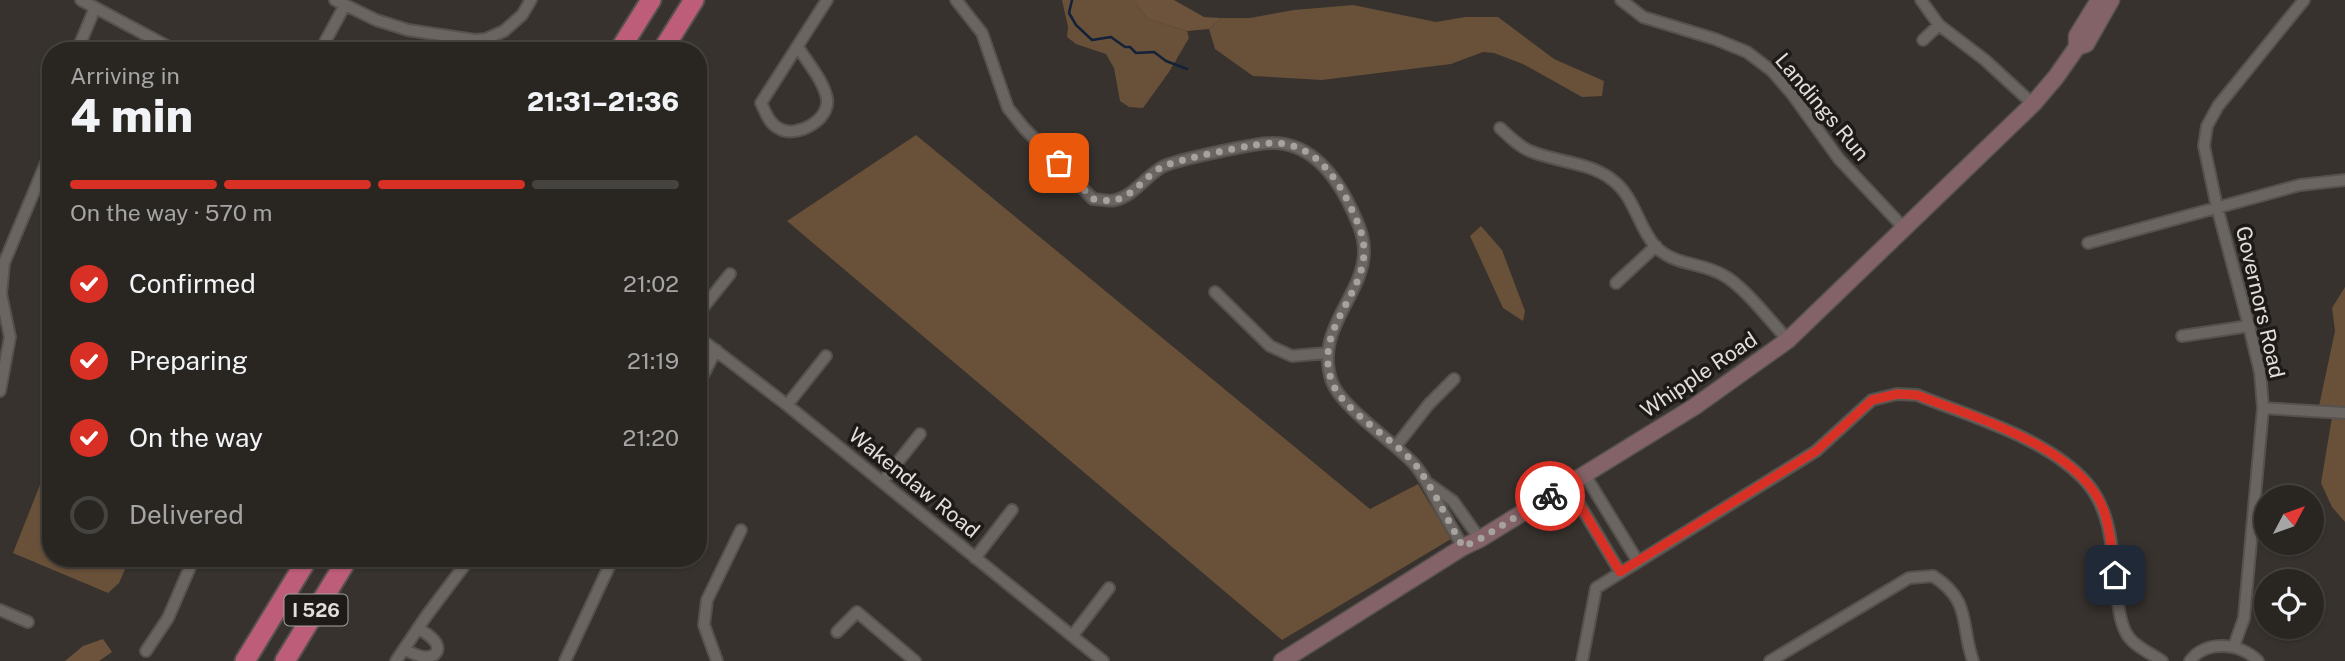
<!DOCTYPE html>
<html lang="en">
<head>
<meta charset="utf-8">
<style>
  :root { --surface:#292622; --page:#312e2a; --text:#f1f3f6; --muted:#a5a5a5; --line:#454340; --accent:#d93025 }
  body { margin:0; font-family:"Public Sans",sans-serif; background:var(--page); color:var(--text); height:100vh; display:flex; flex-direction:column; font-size:26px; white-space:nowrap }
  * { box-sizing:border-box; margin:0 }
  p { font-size:23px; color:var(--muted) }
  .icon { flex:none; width:38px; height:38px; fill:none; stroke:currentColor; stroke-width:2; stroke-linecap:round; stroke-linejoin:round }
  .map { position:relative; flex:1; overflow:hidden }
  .drawer { position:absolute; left:42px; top:42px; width:665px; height:525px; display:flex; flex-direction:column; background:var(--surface); border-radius:28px; box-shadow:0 2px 5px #0004,0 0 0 2px var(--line) }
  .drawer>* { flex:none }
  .needle { width:46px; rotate:49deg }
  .fabs { position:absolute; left:2254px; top:485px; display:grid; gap:14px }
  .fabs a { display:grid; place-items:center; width:70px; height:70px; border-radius:50%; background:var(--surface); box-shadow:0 2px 5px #0004,0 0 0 2px var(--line); font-size:35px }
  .pin { position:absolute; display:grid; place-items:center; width:60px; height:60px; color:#fff; margin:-30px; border-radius:14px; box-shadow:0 4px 10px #0006 }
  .courier { position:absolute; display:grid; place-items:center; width:70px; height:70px; margin:-35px; border:5px solid #d93025; border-radius:50%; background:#fff; color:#222; box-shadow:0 2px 9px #0007 }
  .headline em { font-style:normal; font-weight:800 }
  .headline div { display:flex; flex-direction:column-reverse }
  .headline { display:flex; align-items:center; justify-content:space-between; height:119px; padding:0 28px }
  h1 { font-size:46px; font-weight:800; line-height:52px }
  .bar { display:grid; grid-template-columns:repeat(4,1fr); gap:10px 7px; align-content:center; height:84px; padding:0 28px }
  .bar i { height:9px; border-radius:5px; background:var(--line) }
  .bar .on { background:var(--accent) }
  .bar p { grid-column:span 4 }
  ol { padding:0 28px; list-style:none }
  li { display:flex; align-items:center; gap:21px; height:77px }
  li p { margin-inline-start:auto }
  li .icon { padding:7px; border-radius:50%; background:var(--accent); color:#fff; stroke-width:4 }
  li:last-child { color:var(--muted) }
  li i { width:38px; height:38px; border:4px solid var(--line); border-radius:50% }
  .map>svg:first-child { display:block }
  .green { fill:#685039 }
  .forest { fill:#6d533b }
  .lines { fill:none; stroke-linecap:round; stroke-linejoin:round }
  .stream { stroke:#132239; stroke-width:2.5 }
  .street-casing { stroke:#55514d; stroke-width:14 }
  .secondary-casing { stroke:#55514d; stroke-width:19 }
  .highway-casing { stroke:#55514d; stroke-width:23 }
  .street { stroke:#6b6561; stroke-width:10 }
  .secondary { stroke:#846368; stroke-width:16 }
  .highway { stroke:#be5d7a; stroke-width:19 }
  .done { stroke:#a6a29f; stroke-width:7; stroke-dasharray:0 12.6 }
  .route { stroke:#d93025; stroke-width:9 }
  .labels { text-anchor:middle; stroke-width:7; stroke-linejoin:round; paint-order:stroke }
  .shield { fill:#1d1a18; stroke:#a6a3a1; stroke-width:2 }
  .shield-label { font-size:19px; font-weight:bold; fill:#e1dedc }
  .street-label { font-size:21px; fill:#e1dedc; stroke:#1d1a18 }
</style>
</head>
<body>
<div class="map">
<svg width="2345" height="661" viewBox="0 0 2345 661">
  <rect width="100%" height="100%" fill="#37322e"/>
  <path class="green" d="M1062 0H1133L1148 19 1187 31 1189 38 1169 72 1143 108 1129 107 1120 101 1114 68 1106 54 1076 44 1067 37 1068 27Z
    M1353 5 1436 22 1465 17H1498L1554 59 1604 81 1602 96 1582 97 1523 64 1494 53 1483 52 1451 64 1322 80 1253 76 1215 49 1209 29 1221 18H1250L1294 10Z
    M916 135 1370 509 1418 484 1451 539 1282 640 787 221Z
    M1481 226 1502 250 1525 311 1523 321 1503 308 1470 236Z
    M2345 287V408L2319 406 2335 331 2332 308Z
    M2332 417 2345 418V522L2332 507 2321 483Z
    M51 457V558H130L119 583 108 593 13 553Z"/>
  <path class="forest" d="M1133 0H1174L1204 17 1221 18 1209 29 1187 31 1148 19Z
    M103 639 112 652 99 661H65L83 646Z"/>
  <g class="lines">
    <path class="stream" d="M1072 0 1069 13 1076 25 1092 40 1111 37 1125 47H1130L1136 53 1154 52 1166 61 1187 69"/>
    <defs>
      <path id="street" d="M81 0 176 51
        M335 0 376 20 408 30 475 40 486 39 504 31 522 15 531 0
        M956 0 982 33 1008 108 1024 128 1093 199C1100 199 1109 202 1115 200 1134 196 1146 176 1162 167 1174 160 1257 143 1271 143 1312 142 1337 178 1352 210 1358 223 1364 236 1364 251 1364 296 1313 329 1332 382 1342 408 1394 442 1414 464 1423 474 1428 485 1434 496 1443 513 1453 530 1463 547
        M1621 0 1643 17 1715 39 1747 52 1772 71 1792 94 1839 159 1903 227
        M1921 0 1939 25 1985 60 2033 104
        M1923 40 1939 25
        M798 47C807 62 824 81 827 99 830 120 797 138 780 129 769 124 766 113 761 103L827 0
        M77 51 95 8
        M320 51 345 5
        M1500 128C1510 137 1518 146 1530 151 1556 162 1589 162 1611 179 1635 196 1637 225 1655 246 1674 266 1701 262 1723 275 1744 286 1771 322 1788 340
        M2088 243 2300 185 2345 180
        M1616 283 1656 246
        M1215 292 1270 346 1292 356 1327 353
        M698 314 730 274
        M2182 336 2249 326
        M698 337 787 405 1103 661
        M698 385 716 350
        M0 391 10 337 1 294 4 263 51 151
        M787 405 826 356
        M2263 408 2345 413
        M1396 446 1429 404 1454 379
        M1585 475 1637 560
        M882 482 920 434
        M1429 484 1453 501 1480 539
        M1568 485 1620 572
        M975 558 1012 510
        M0 610 28 622
        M837 632 857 612 915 661
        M1073 635 1109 588
        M2234 646 2244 618 2263 408 2260 372 2249 326 2217 207 2204 146 2207 126 2218 106 2304 0
        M404 649C413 654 427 661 435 654 438 651 438 647 436 643 433 637 424 632 418 628
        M146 651 168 618 194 558
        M396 661 427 615 470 558
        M565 661 613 558
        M717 661 704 625 707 600 741 530
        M1582 661 1596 588 1816 451 1872 400 1897 394 1917 395C1971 417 2048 438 2087 483 2113 513 2112 556 2117 594 2119 608 2120 624 2128 636 2134 646 2152 654 2162 661
        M1770 661 1909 578 1933 576C1972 601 1960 624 1973 661
        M2190 661C2206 639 2241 643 2258 661"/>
      <path id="secondary" d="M2077 47 2086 44 2111 0
        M1282 661 1463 547 1480 539 1694 407 1788 340 2033 104 2056 77 2077 47V36L2099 0"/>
      <path id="highway" d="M619 51 651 0
        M662 51 694 0
        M245 661 308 558
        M285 661 348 558"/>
    </defs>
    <use href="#street" class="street-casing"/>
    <use href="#secondary" class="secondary-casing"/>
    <use href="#highway" class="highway-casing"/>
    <use href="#street" class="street"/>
    <use href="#secondary" class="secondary"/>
    <use href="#highway" class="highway"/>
  </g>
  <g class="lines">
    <path class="done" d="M1059 163 1093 199C1100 199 1109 202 1115 200 1134 196 1146 175 1162 167 1174 160 1257 143 1272 143 1313 142 1337 177 1352 210 1358 223 1364 236 1364 251 1364 297 1313 329 1332 382 1343 412 1397 440 1418 468 1435 492 1448 521 1463 547L1480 539 1550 496"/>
    <path class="route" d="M1550 496 1568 485 1620 572 1816 451 1872 400 1897 394 1917 395C1975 418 2081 447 2104 511 2111 531 2112 554 2115 575"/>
  </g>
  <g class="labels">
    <rect class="shield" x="284.5" y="594.5" width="63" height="31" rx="5"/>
    <g class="shield-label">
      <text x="316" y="617">I 526</text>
    </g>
    <g class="street-label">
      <text transform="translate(1822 107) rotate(50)" y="7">Landings Run</text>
      <text transform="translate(2260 302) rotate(77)" y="7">Governors Road</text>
      <text transform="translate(1699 375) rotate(-34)" y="7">Whipple Road</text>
      <text transform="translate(914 483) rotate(39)" y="7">Wakendaw Road</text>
    </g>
  </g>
</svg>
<div class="fabs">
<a><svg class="needle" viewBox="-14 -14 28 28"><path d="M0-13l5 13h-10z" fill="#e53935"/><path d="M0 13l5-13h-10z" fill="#a5a5a5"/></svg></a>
<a><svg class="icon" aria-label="locate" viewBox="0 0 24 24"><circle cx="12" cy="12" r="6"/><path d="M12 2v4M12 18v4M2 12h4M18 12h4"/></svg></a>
</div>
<div class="pin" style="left:1059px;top:163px;background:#ea580c"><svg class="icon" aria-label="bag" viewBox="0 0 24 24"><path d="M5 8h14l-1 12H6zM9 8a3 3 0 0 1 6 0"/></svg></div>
<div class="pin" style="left:2115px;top:575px;background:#1f2937"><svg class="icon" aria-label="home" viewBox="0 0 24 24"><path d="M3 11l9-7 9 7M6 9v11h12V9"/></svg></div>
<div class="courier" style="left:1550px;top:496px"><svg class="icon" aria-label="bike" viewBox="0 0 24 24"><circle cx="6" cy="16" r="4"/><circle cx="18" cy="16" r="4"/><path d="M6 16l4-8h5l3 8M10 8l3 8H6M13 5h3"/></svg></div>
<section class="drawer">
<div class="headline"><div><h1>4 min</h1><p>Arriving in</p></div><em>21:31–21:36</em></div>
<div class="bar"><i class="on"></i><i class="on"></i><i class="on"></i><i></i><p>On the way · 570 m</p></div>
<ol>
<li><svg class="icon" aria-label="check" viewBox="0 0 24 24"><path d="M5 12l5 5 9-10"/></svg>Confirmed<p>21:02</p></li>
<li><svg class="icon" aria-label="check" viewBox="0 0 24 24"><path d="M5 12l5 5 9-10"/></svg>Preparing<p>21:19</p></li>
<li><svg class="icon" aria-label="check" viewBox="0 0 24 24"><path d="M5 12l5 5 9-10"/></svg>On the way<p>21:20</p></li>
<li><i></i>Delivered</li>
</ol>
</section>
</div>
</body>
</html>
